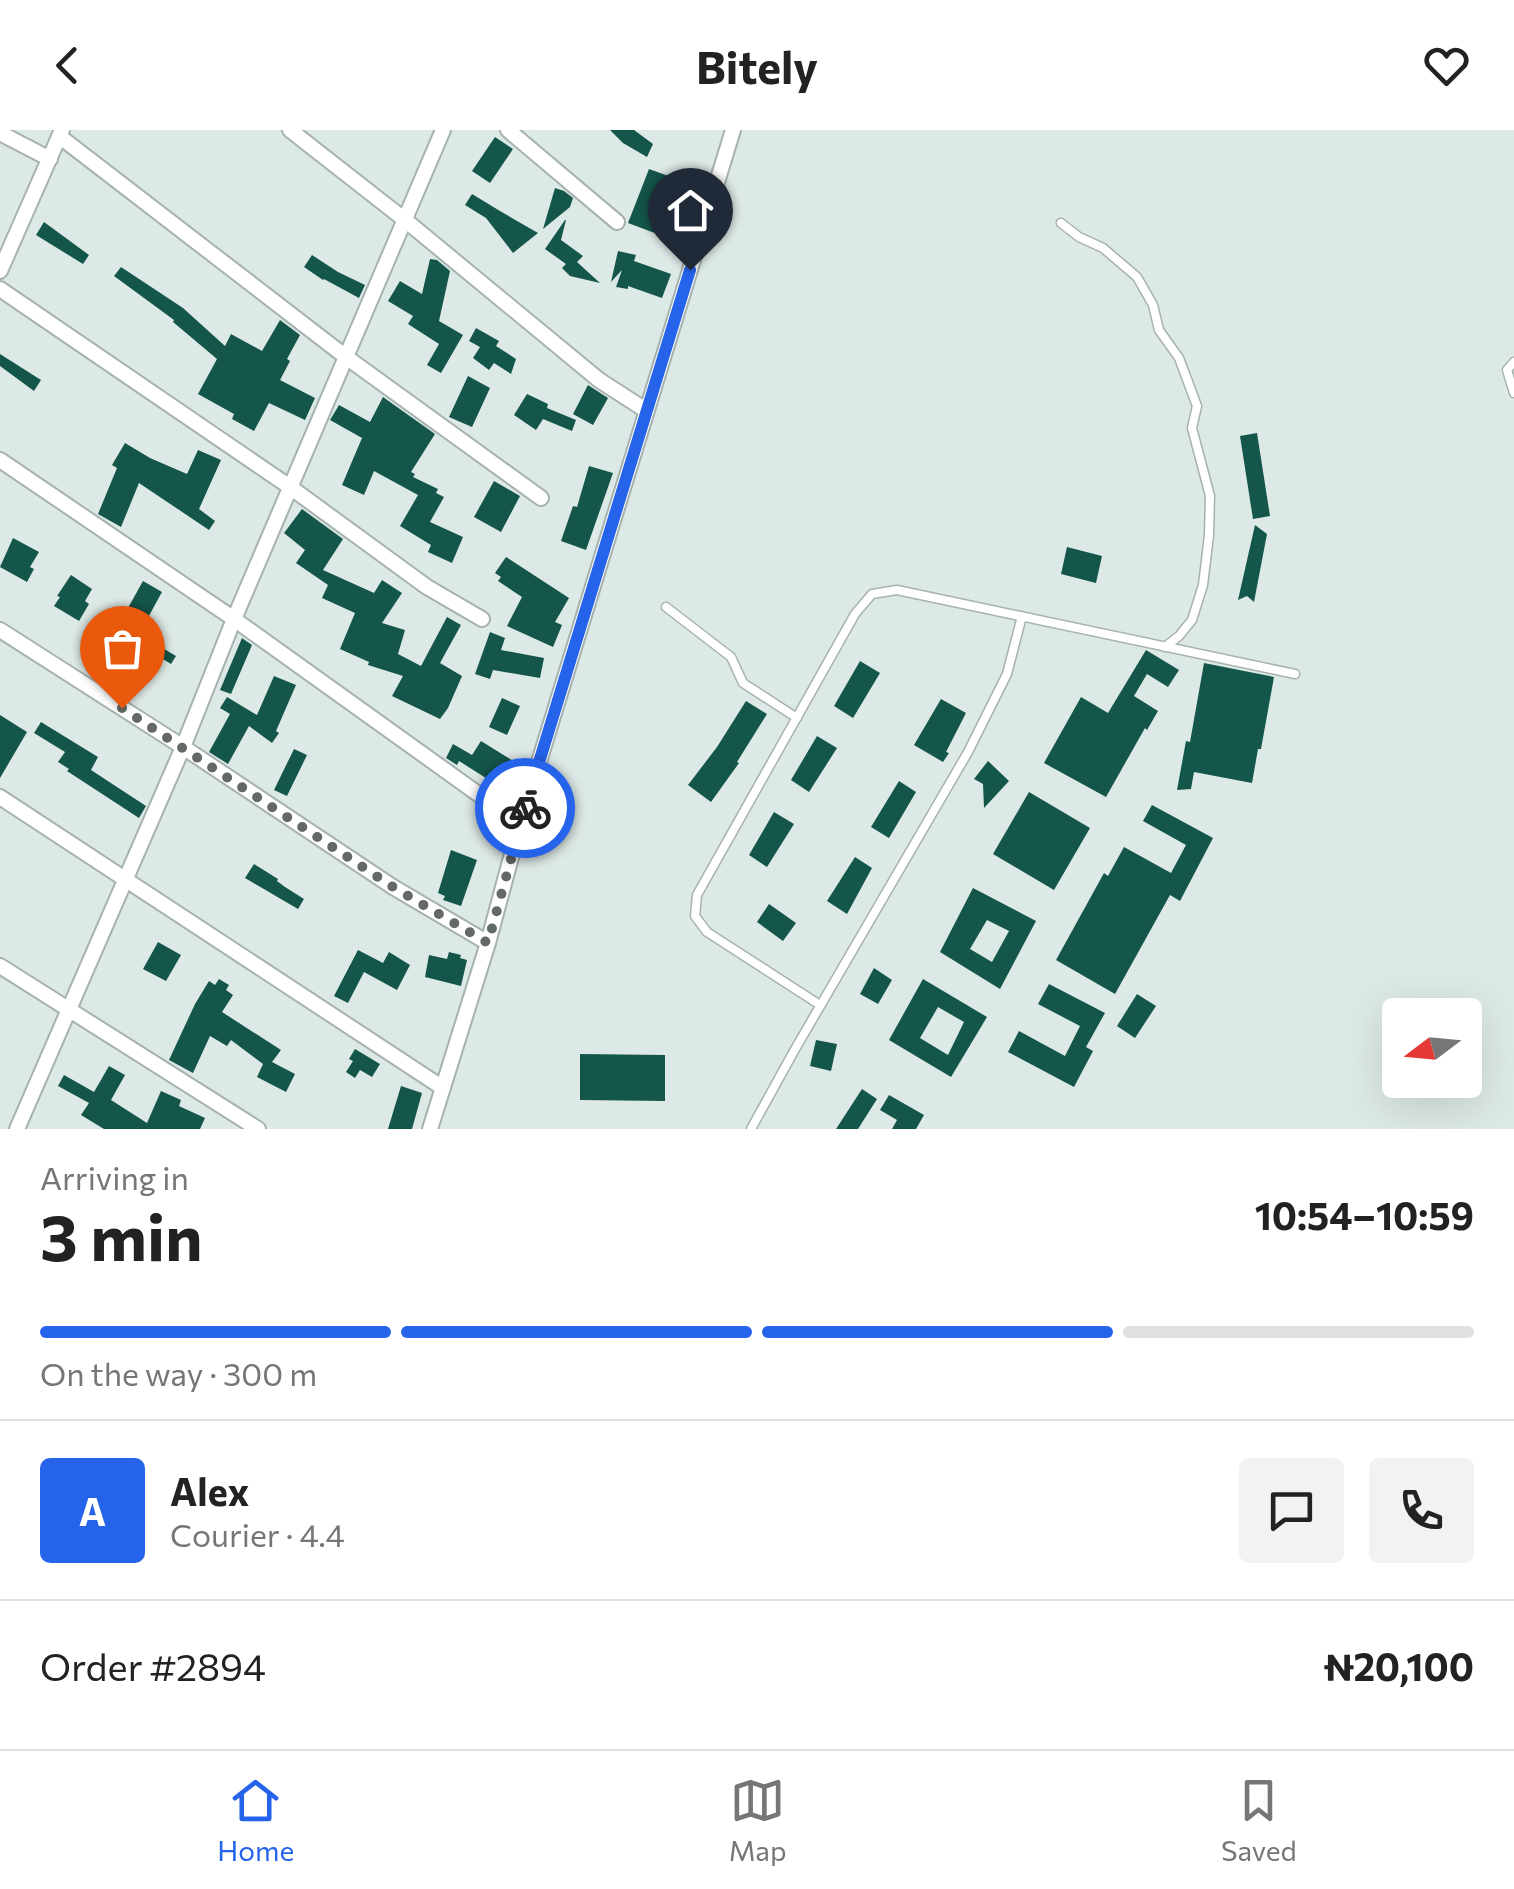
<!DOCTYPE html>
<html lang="en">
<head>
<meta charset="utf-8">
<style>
  :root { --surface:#fff; --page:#f2f2f2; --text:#222; --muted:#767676; --line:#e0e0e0; --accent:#2563eb }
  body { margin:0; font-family:Commissioner,sans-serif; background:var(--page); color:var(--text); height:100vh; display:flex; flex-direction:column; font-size:38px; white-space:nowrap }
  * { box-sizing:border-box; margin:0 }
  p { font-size:32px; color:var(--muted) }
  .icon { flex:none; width:55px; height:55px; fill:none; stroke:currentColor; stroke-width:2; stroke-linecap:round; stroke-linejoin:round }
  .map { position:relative; height:999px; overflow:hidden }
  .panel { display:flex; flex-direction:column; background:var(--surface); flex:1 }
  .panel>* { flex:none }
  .needle { width:65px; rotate:254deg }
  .controls { position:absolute; left:1382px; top:868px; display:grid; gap:20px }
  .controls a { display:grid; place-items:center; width:100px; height:100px; border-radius:10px; background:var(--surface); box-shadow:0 10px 40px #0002; font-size:50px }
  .pin { position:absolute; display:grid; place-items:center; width:85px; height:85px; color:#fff; margin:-102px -42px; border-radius:50% 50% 50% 0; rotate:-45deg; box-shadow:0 0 10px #0007 }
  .pin .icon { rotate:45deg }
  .courier { position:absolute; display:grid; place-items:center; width:100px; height:100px; margin:-50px; border:8px solid #2563eb; border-radius:50%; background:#fff; color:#222; box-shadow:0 2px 12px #0007 }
  .summary em { font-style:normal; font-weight:700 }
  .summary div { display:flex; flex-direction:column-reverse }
  .summary { display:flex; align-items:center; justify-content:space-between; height:170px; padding:0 40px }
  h1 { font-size:65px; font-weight:700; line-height:75px }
  .bar { display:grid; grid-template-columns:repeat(4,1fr); gap:15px 10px; align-content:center; height:120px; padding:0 40px }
  .bar i { height:12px; border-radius:8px; background:var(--line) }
  .bar .on { background:var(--accent) }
  .bar p { grid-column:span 4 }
  .line { display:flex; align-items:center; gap:25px; padding:0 40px; border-top:2px solid var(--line) }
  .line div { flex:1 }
  .round { display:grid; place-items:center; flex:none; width:105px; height:105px; border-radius:10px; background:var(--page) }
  header { display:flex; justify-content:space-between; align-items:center; height:130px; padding:0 40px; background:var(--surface); font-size:45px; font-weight:700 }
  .menu { display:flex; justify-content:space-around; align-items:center; height:140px; border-top:2px solid var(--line); background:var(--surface); font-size:28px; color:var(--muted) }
  .menu a { display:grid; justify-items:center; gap:5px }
  .menu .on { color:var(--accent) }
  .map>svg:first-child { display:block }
  .building { fill:#14564a; fill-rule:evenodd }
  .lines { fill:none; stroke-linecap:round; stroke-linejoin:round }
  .lane-casing { stroke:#a6b2af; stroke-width:11 }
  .street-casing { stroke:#a6b2af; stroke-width:18 }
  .lane { stroke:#fff; stroke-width:8 }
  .street { stroke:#fff; stroke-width:14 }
  .done { stroke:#626967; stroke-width:10; stroke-dasharray:0 18 }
  .route { stroke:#2563eb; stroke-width:12 }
</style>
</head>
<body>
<header><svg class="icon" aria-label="back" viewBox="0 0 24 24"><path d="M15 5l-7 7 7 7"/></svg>Bitely<svg class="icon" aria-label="heart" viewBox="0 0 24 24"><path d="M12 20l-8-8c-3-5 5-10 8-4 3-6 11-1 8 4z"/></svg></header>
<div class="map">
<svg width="1514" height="999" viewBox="0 0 1514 999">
  <rect width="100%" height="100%" fill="#dde9e6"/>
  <path class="building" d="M610 0H634L653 14 647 27 623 13Z
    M495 7 513 19 490 53 472 41Z
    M649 39 691 54 683 78 680 77 668 108 628 93Z
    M555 58 564 61 573 68 570 77 543 99Z
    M472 64 500 81 538 103 513 123 486 88 465 75Z
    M565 90H566L561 110 583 126 577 132 600 153 570 146 562 138 566 134 545 119Z
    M44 92 89 125 83 134 36 105Z
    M618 121 636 125 634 131 671 144 662 168 628 156V159L616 157 622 140 611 152Z
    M312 125 338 142 365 155 359 168 324 149 323 150 304 137Z
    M430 129 437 130 450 141 439 191 463 205 441 243 427 235 439 214 408 194 413 186 388 171 400 151 422 164Z
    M121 137 183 178 225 216 231 204 262 221 280 190 300 205 287 229 290 231 280 250 315 268 305 290 269 273 254 301 232 289 234 284 198 264 217 229 173 192 174 190 114 146Z
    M476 198 499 211 496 216 516 229 511 244 494 233 489 240 473 228 480 217 469 211Z
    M0 224 41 250 34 261 0 236Z
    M468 246 490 258 472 297 449 287Z
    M588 255 608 268 593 295 573 284Z
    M527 264 548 274 547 278 576 290 572 301 543 289 536 300 514 285Z
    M383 267 435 304 411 342 415 344 413 347 438 359 436 363 444 367 430 392 463 407 452 433 428 422 431 415 400 396 418 365 374 341 364 365 342 355 362 308 330 290 339 275 370 292Z
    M1257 303 1270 386 1253 389 1240 306Z
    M125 313 150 328 187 344 198 320 221 330 199 379 215 391 209 400 139 353 121 397 98 384 117 338 112 335Z
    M589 336 613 343 586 420 561 411 573 376 577 377Z
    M494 351 520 366 501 402 474 387Z
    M302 379 343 409 323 440 374 463 382 450 402 463 382 493 405 500 398 524 421 536 447 487 461 495 440 533 462 546 448 578 440 589 392 566 403 546 368 535 369 532 340 519 355 483 322 468 328 455 296 433 305 420 284 403Z
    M1255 395 1267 404 1254 472 1247 466 1238 470Z
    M13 408 39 422 30 437 34 439 27 452 0 437Z
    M1067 417 1102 426 1096 453 1061 444Z
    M506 427 569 468 555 492 562 495 553 517 507 496 522 467 498 451 501 447 495 443Z
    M71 445 92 459 85 471 89 474 79 491 54 476 60 467 57 466Z
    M143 451 162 462 139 504 176 526 171 534 140 515 134 528 108 514Z
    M490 502 505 508 501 520 544 528 540 548 493 540 490 549 475 544Z
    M242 508 252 515 231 564 220 560Z
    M1146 520 1179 540 1168 557 1147 544 1134 566 1158 581 1147 600 1145 598 1106 667 1044 633 1081 567 1108 583Z
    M860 531 880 543 853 588 834 576Z
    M1204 533 1274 547 1261 619H1258L1252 653 1194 642 1191 659 1177 660 1186 611 1190 612Z
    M274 546 296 555 276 601 279 603 272 613 249 596 228 634 209 622 230 584 220 578 227 567 257 585Z
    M502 568 520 576 507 605 489 597Z
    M941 569 966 583 946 622 949 623 943 632 914 615Z
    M746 571 767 584 737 632 739 633 711 672 688 655 717 617Z
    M0 585 27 602 0 648Z
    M41 592 98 627 91 640 146 676 139 688 67 641 69 639 58 632 65 622 34 603Z
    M817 606 837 618 809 662 791 650Z
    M481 611 523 637 508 662 459 631 457 635 446 628 453 614 472 625Z
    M294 619 307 625 287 666 274 660Z
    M988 631 1009 651 984 678 983 654 974 649Z
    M899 651 916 662 889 708 871 697Z
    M1029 662 1090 698 1054 760 993 724Z
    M1152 675 1213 708 1180 771 1170 765 1115 864 1056 830 1104 743 1108 746 1124 717 1171 743 1186 715 1143 691Z
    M774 682 794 694 767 737 749 725Z
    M451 720 477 730 461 776 443 770 445 766 438 763Z
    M855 727 872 738 847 784 827 771Z
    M254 734 278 749 277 751 285 757 304 769 298 779 245 748Z
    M973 758 1036 791 1000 859 940 822ZM987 790 1009 801 992 832 970 819Z
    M769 774 796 793 783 811 757 792Z
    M158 812 181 825 166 851 143 839Z
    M358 820 383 833 389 822 410 835 397 860 364 842 348 873 334 866Z
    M449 822 461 825 460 828 467 830 461 856 425 847 429 825 447 829Z
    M874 838 892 850 878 874 860 864Z
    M219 849 229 855 226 860 233 865 222 882 281 920 272 932 295 944 286 962 257 947 263 934 231 910 227 916 210 906 193 943 169 930 195 874 209 851 215 855Z
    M923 849 987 887 951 947 889 910ZM938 877 964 892 948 925 920 908Z
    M1049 854 1105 883 1086 917 1093 921 1074 957 1008 922 1019 901 1065 926 1080 896 1038 874Z
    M1137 864 1156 876 1135 908 1117 896Z
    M816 910 837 914 831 941 810 936Z
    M355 919 380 934 372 947 360 940 355 948 346 942 353 931 349 929Z
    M580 924 665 925V971L580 970Z
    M109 936 125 945 111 970 147 993 161 961 181 970 179 976 205 988 200 999H104L81 985 89 973 58 956 64 945 94 962Z
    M401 956 422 963 412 999H388Z
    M862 959 877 969 858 999H836Z
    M889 965 924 985 916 999H892L897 990 880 980Z"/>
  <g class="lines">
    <defs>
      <path id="lane" d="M1061 93 1079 107 1103 118 1137 147 1153 175 1159 200 1179 228 1197 276 1192 298 1210 366 1209 405 1203 455 1192 490 1179 506 1165 517
        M1514 232 1507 240 1514 263
        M666 477 731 527 743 553 797 588
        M820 875 707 802 695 786 697 765 855 484 872 464 897 460 1295 544
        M751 999 794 921 968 622 1007 544 1022 486"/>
      <path id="street" d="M290 0 405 90 599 250 647 281
        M508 0 617 92
        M0 3 50 29
        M59 6 346 227 541 368
        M0 141 62 0
        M0 159 290 357 427 457 482 489
        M0 330 234 489 520 694
        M0 500 183 617 393 757 488 813
        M0 667 443 958
        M0 836 258 999
        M17 999 183 617 234 489 443 0
        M430 999 488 813 520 694 733 0"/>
    </defs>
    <use href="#lane" class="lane-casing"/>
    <use href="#street" class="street-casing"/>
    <use href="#lane" class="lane"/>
    <use href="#street" class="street"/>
  </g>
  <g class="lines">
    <path class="done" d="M122 578 393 757 488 813 525 678"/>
    <path class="route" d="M525 678 690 140"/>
  </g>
</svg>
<div class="controls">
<a><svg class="needle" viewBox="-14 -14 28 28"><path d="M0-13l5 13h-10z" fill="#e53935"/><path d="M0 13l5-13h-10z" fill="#767676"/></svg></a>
</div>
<div class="pin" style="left:122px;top:578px;background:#ea580c"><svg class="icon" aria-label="bag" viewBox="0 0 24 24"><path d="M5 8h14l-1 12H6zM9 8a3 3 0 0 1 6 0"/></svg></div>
<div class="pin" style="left:690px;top:140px;background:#1f2937"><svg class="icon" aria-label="home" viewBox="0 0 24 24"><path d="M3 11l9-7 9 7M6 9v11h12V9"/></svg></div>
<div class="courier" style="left:525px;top:678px"><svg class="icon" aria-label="bike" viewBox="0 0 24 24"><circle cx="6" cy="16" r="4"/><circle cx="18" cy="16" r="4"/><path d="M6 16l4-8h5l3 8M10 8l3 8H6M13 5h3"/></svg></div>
</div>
<section class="panel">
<div class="summary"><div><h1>3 min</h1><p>Arriving in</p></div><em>10:54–10:59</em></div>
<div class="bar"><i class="on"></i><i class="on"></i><i class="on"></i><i></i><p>On the way · 300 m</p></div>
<div class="line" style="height:180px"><b class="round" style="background:var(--accent);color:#fff">A</b><div><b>Alex</b><p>Courier · 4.4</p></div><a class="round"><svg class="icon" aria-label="chat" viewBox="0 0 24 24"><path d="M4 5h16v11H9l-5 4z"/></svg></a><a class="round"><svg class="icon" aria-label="phone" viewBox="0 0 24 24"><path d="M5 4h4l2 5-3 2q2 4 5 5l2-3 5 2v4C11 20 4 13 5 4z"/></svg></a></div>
<div class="line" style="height:130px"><div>Order #2894</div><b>₦20,100</b></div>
</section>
<nav class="menu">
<a class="on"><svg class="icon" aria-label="home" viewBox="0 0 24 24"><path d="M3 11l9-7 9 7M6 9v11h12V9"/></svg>Home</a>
<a><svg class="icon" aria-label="map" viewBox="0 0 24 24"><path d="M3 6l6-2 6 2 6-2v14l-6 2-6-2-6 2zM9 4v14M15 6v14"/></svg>Map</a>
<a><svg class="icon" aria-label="saved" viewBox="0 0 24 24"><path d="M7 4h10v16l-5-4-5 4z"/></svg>Saved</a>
</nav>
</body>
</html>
